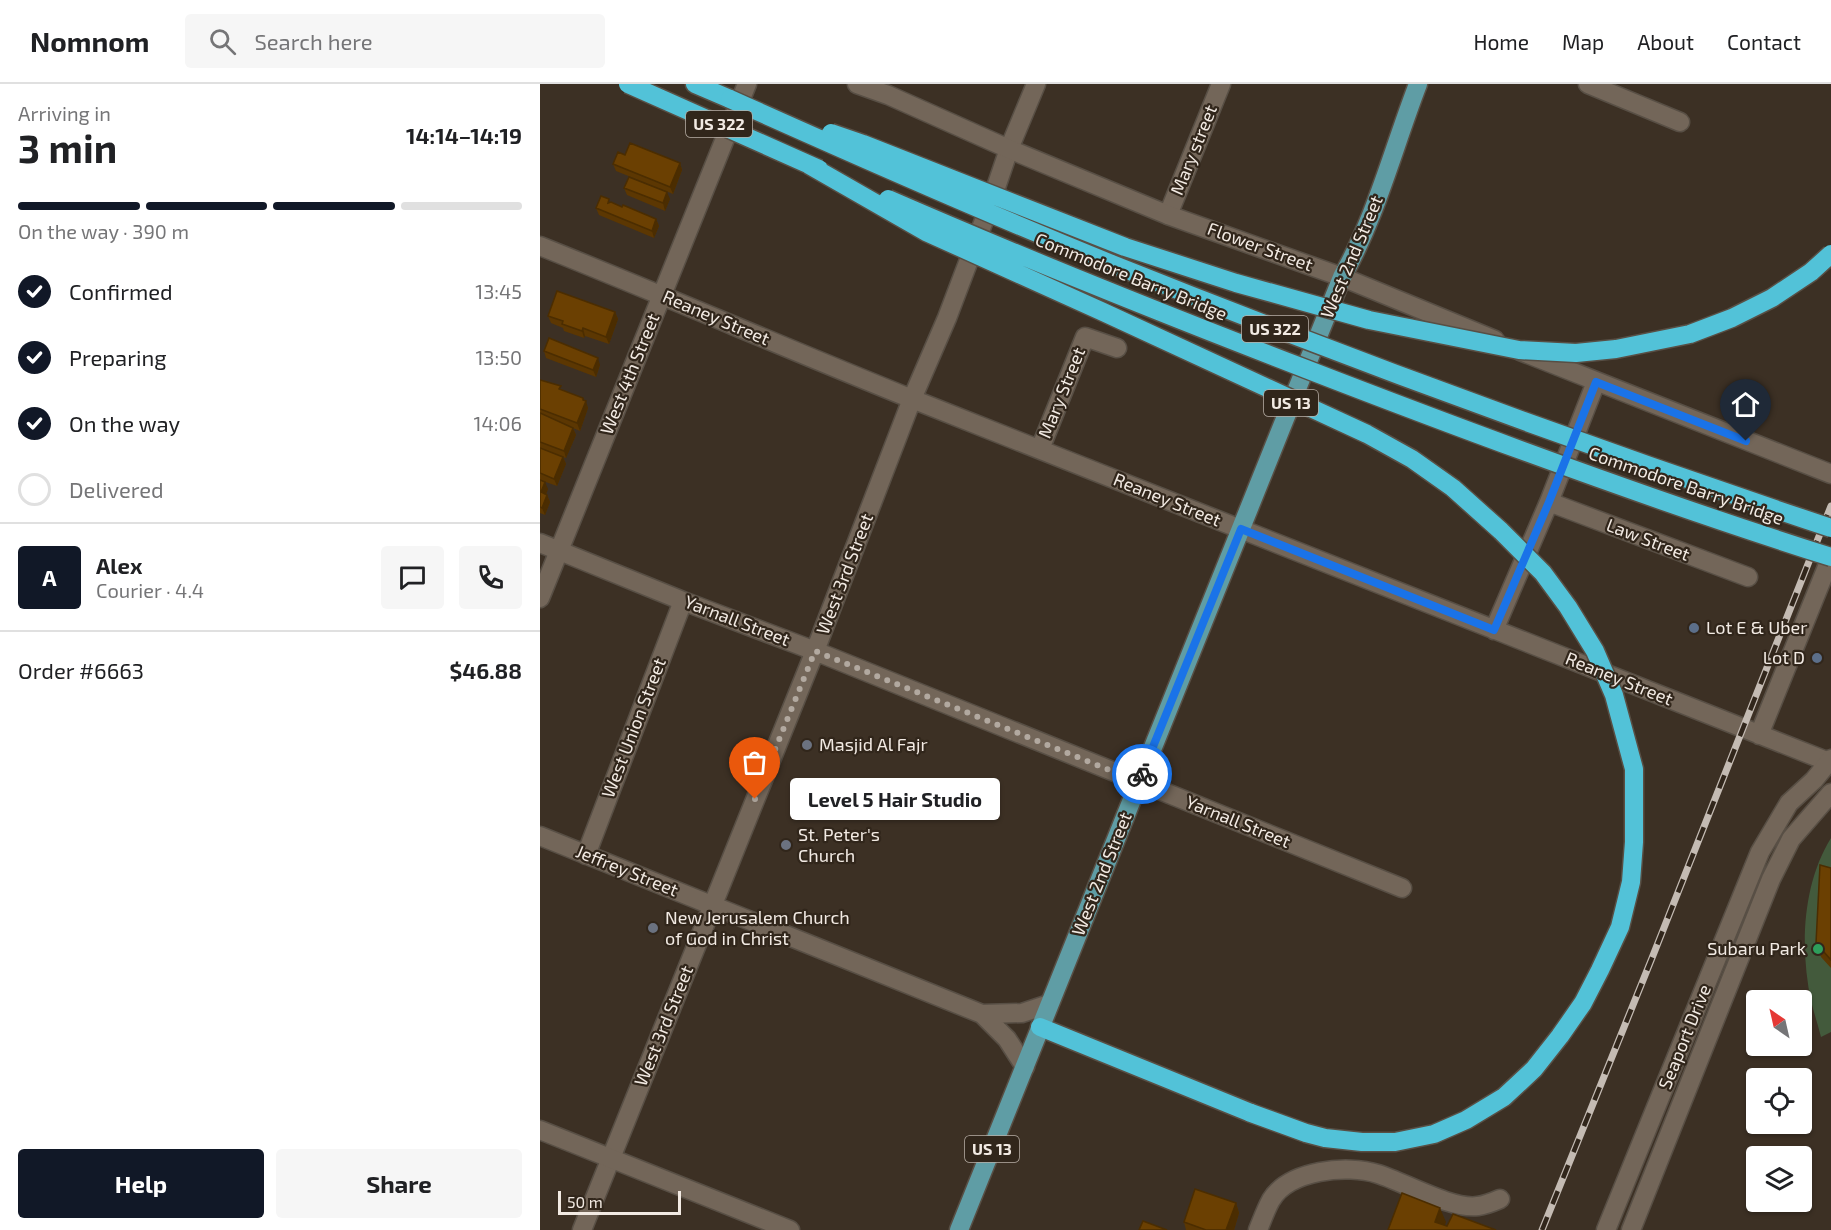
<!DOCTYPE html>
<html lang="en">
<head>
<meta charset="utf-8">
<style>
  :root { --surface:#fff; --page:#f6f6f6; --text:#202124; --muted:#757577; --line:#e0e0e0; --accent:#111827 }
  body { margin:0; font-family:"Exo 2",sans-serif; background:var(--page); color:var(--text); height:100vh; display:flex; flex-direction:column; font-size:22px; white-space:nowrap }
  * { box-sizing:border-box; margin:0 }
  p { font-size:20px; color:var(--muted) }
  .icon { flex:none; width:33px; height:33px; fill:none; stroke:currentColor; stroke-width:2; stroke-linecap:round; stroke-linejoin:round }
  .map { position:relative; flex:1; overflow:hidden }
  .panel { display:flex; flex-direction:column; background:var(--surface); width:540px }
  .panel>* { flex:none }
  .needle { width:39px; rotate:326deg }
  .controls { position:absolute; left:1206px; top:906px; display:grid; gap:12px }
  .controls a { display:grid; place-items:center; width:66px; height:66px; border-radius:6px; background:var(--surface); box-shadow:0 2px 4px #0004; font-size:30px }
  .scale { position:absolute; left:18px; bottom:15px; width:123px; box-sizing:border-box; padding-left:6px; border:3px solid #f2eae3; border-top:0; font-size:16px; line-height:21px; white-space:nowrap; color:#f2eae3; -webkit-text-stroke:4px #31261b; paint-order:stroke }
  .pin { position:absolute; display:grid; place-items:center; width:51px; height:51px; color:#fff; margin:-62px -26px; border-radius:50% 50% 50% 0; rotate:-45deg; box-shadow:0 0 6px #0007 }
  .pin .icon { rotate:45deg }
  .courier { position:absolute; display:grid; place-items:center; width:60px; height:60px; margin:-30px; border:4px solid #1a73e8; border-radius:50%; background:#fff; color:#222; box-shadow:0 2px 8px #0007 }
  .bubble { position:absolute; height:42px; border-radius:6px; background:var(--surface); box-shadow:0 2px 4px #0004; font-size:20px; font-weight:700; line-height:42px; text-align:center }
  .head em { font-style:normal; font-weight:700 }
  .head div { display:flex; flex-direction:column-reverse }
  .head { display:flex; align-items:center; justify-content:space-between; height:102px; padding:0 18px }
  h1 { font-size:39px; font-weight:700; line-height:45px }
  .bar { display:grid; grid-template-columns:repeat(4,1fr); gap:9px 6px; align-content:center; height:72px; padding:0 18px }
  .bar i { height:8px; border-radius:4px; background:var(--line) }
  .bar .selected { background:var(--accent) }
  .bar p { grid-column:span 4 }
  .line { display:flex; align-items:center; gap:15px; padding:0 18px; border-top:2px solid var(--line) }
  .line div { flex:1 }
  .round { display:grid; place-items:center; flex:none; width:63px; height:63px; border-radius:6px; background:var(--page) }
  ol { padding:0 18px; list-style:none }
  li { display:flex; align-items:center; gap:18px; height:66px }
  li p { margin-inline-start:auto }
  li .icon { padding:6px; border-radius:50%; background:var(--accent); color:#fff; stroke-width:4 }
  li:last-child { color:var(--muted) }
  li i { width:33px; height:33px; border:3px solid var(--line); border-radius:50% }
  .cta { display:flex; gap:12px; margin-top:auto; padding:12px 18px }
  .cta a { flex:1; height:69px; border-radius:6px; background:var(--accent); color:#fff; font-size:24px; font-weight:700; line-height:69px; text-align:center }
  .cta a+a { background:var(--page); color:var(--text) }
  header { display:flex; align-items:center; gap:36px; box-sizing:border-box; height:84px; padding:0 30px; background:var(--surface); border-bottom:2px solid var(--line) }
  header strong { font-size:28px }
  nav { display:flex; gap:33px; margin-inline-start:auto; font-size:21px }
  .search { width:420px; height:54px; background:var(--page); display:flex; align-items:center; gap:15px; box-sizing:border-box; padding:0 21px; border-radius:6px; color:var(--muted); font-size:22px }
  main { display:flex; flex:1; min-height:0 }
  .map>svg:first-child { display:block }
  .green { fill:#435a3c }
  .lines { fill:none; stroke-linecap:round; stroke-linejoin:round }
  .street-casing { stroke:#584f45; stroke-width:21 }
  .secondary-casing { stroke:#584f45; stroke-width:21 }
  .primary-casing { stroke:#584f45; stroke-width:21 }
  .highway-casing { stroke:#584f45; stroke-width:21 }
  .street { stroke:#736659; stroke-width:18 }
  .secondary { stroke:#736659; stroke-width:18 }
  .primary { stroke:#5f9da5; stroke-width:18 }
  .highway { stroke:#52c2d8; stroke-width:18 }
  .rail-casing { stroke:#c4bbb3; stroke-width:7 }
  .rail { stroke:#31261b; stroke-width:4.5; stroke-dasharray:14; stroke-linecap:butt }
  .highway-bridge-casing { stroke:#584f45; stroke-width:21; stroke-linecap:butt }
  .highway-bridge { stroke:#52c2d8; stroke-width:18 }
  .wall { fill:#5c3702 }
  .shaded-wall { fill:#4b2d01 }
  .building { fill:#6b4002; stroke:#4b2d01; stroke-width:1.5 }
  .done { stroke:#b2a9a0; stroke-width:6; stroke-dasharray:0 10.8 }
  .route { stroke:#1a73e8; stroke-width:8 }
  .service-dot { fill:#5c6f8a; stroke:#31261b; stroke-width:2 }
  .worship-dot { fill:#6b7280; stroke:#31261b; stroke-width:2 }
  .leisure-dot { fill:#2e9e5b; stroke:#31261b; stroke-width:2 }
  .labels { text-anchor:middle; stroke-width:4.5; stroke-linejoin:round; paint-order:stroke }
  .shield { fill:#31261b; stroke:#b8afa7; stroke-width:1.5 }
  .shield-label { font-size:16px; font-weight:bold; fill:#f2eae3 }
  .street-label { font-size:18px; fill:#f2eae3; stroke:#31261b }
  .poi-label { font-size:18px; fill:#f2eae3; stroke:#31261b; text-anchor:start }
</style>
</head>
<body>
<header>
<strong>Nomnom</strong>
<div class="search"><svg class="icon" aria-label="search" viewBox="0 0 24 24"><circle cx="10" cy="10" r="6"/><path d="M15 15l6 6"/></svg>Search here</div>
<nav><a>Home</a><a>Map</a><a>About</a><a>Contact</a></nav>
</header>
<main>
<section class="panel">
<div class="head"><div><h1>3 min</h1><p>Arriving in</p></div><em>14:14–14:19</em></div>
<div class="bar"><i class="selected"></i><i class="selected"></i><i class="selected"></i><i></i><p>On the way · 390 m</p></div>
<ol>
<li><svg class="icon" aria-label="check" viewBox="0 0 24 24"><path d="M5 12l5 5 9-10"/></svg>Confirmed<p>13:45</p></li>
<li><svg class="icon" aria-label="check" viewBox="0 0 24 24"><path d="M5 12l5 5 9-10"/></svg>Preparing<p>13:50</p></li>
<li><svg class="icon" aria-label="check" viewBox="0 0 24 24"><path d="M5 12l5 5 9-10"/></svg>On the way<p>14:06</p></li>
<li><i></i>Delivered</li>
</ol>
<div class="line" style="height:108px"><b class="round" style="background:var(--accent);color:#fff">A</b><div><b>Alex</b><p>Courier · 4.4</p></div><a class="round"><svg class="icon" aria-label="chat" viewBox="0 0 24 24"><path d="M4 5h16v11H9l-5 4z"/></svg></a><a class="round"><svg class="icon" aria-label="phone" viewBox="0 0 24 24"><path d="M5 4h4l2 5-3 2q2 4 5 5l2-3 5 2v4C11 20 4 13 5 4z"/></svg></a></div>
<div class="line" style="height:78px"><div>Order #6663</div><b>$46.88</b></div>
<div class="cta"><a>Help</a><a>Share</a></div>
</section>
<div class="map">
<svg width="1291" height="1146" viewBox="0 0 1291 1146">
  <rect width="100%" height="100%" fill="#3c3024"/>
  <path class="green" d="M1291 754V948L1281 953C1278 941 1274 929 1271 917 1260 864 1262 801 1291 754Z"/>
  <g class="lines">
    <defs>
      <path id="street" d="M1048 0 1140 38
        M628 131 681 0
        M0 162C125 212 248 265 372 315L1289 678
        M500 365 545 253 577 264
        M1009 418 1208 493
        M0 459 143 517 275 567 862 804
        M0 514 207 0
        M954 546 1009 418 1056 298
        M1219 651 1291 473
        M0 752 442 930 482 929 509 920
        M46 771 143 517
        M442 930 467 955 485 983
        M42 1146 275 567 372 315 407 234 451 118 469 65 496 0
        M718 1146C722 1136 726 1125 731 1116 749 1086 807 1080 838 1090 864 1098 912 1126 938 1122 946 1121 953 1118 960 1115"/>
      <path id="secondary" d="M317 0 348 11 469 65 628 131 802 193 955 256
        M980 267 1291 390
        M0 1046 250 1146
        M1066 1146 1220 768 1249 719 1274 696 1291 675
        M1091 1146 1231 795 1251 755 1291 709"/>
      <path id="primary" d="M419 1146 802 193C836 133 853 65 878 0"/>
      <path id="highway" d="M155 0 190 15
        M500 943 711 1029"/>
    </defs>
    <use href="#street" class="street-casing"/>
    <use href="#secondary" class="secondary-casing"/>
    <use href="#primary" class="primary-casing"/>
    <use href="#highway" class="highway-casing"/>
    <use href="#street" class="street"/>
    <use href="#secondary" class="secondary"/>
    <use href="#primary" class="primary"/>
    <use href="#highway" class="highway"/>
    <defs>
      <path id="rail" d="M1002 1146 1112 874 1291 422"/>
    </defs>
    <use href="#rail" class="rail-casing"/>
    <use href="#rail" class="rail"/>
    <defs>
      <path id="highway-bridge" d="M88 0 279 85
        M190 15C317 72 443 128 572 180 809 275 1049 363 1291 444
        M291 49 323 60 585 163 696 199 829 236 979 266 1036 269 1076 265 1150 250 1192 234 1232 214 1271 188 1291 170
        M269 81 386 148 561 227 827 350 872 375 913 404 961 447 1003 489 1028 523 1055 567 1074 611 1094 685V758L1091 798 1080 843 1060 886 1043 919 1020 952 994 985 964 1013 926 1036 894 1050 855 1058H822L785 1054 766 1049 711 1029
        M348 115C486 175 626 231 766 285 939 352 1114 417 1291 473"/>
    </defs>
    <use href="#highway-bridge" class="highway-bridge-casing"/>
    <use href="#highway-bridge" class="highway-bridge"/>
  </g>
  <path class="wall" d="M85 71 140 79 142 86 133 110 76 87 73 80Z
    M84 104 130 115 125 127 87 111Z
    M70 118 116 135 119 142 114 154 59 131 56 124Z
    M75 228 78 235 69 260 45 252 44 254 24 247 23 244 11 239 8 232Z
    M4 267 60 281 56 293 6 274Z
    M0 296 44 316 48 324 40 347 33 344 36 351 26 374 23 373 26 380 17 402 0 396Z
    M0 396 8 405 6 410 7 411 10 418 5 431 0 429Z
    M1291 784V884L1281 873 1276 859Z
    M696 1119 699 1129 694 1146H646L644 1138Z"/>
  <path class="shaded-wall" d="M140 79 142 86 133 110 130 103Z
    M127 108 130 115 125 127 123 119Z
    M116 135 119 142 114 154 112 147Z
    M75 228 78 235 69 260 66 253Z
    M43 244 45 252 44 254 42 247Z
    M58 274 60 281 56 293 53 286Z
    M43 314 45 319 46 317 48 324 40 347 37 339Z
    M33 344 36 351 26 374 24 367Z
    M23 373 26 380 17 402 14 395Z
    M5 398 8 405 4 416 1 408Z
    M7 411 10 418 5 431 2 424Z
    M696 1119 699 1129 694 1146H686Z
    M900 1124 906 1138 903 1146 895 1138Z"/>
  <path class="building" d="M90 59 140 79 130 103 73 80 78 68 85 71Z
    M89 93 127 108 123 119 84 104Z
    M61 112 69 115 68 119 71 118 82 123 83 121 116 135 112 147 56 124Z
    M17 207 75 228 66 253 43 244 42 247 22 240 23 237 8 232Z
    M9 254 58 274 53 286 4 267Z
    M0 296 21 302 19 305 43 314V316L46 317 37 339 0 325Z
    M0 329 33 344 24 367 0 358Z
    M0 364 23 373 14 395 0 389Z
    M0 396 5 398 1 408 7 411 2 424 0 423Z
    M1280 781 1291 784V876L1276 859Z
    M655 1105 696 1119 686 1146H666L644 1138Z
    M862 1109 900 1124 895 1138 907 1142 913 1130 956 1146H848Z
    M603 1137 627 1146H599Z"/>
  <g class="lines">
    <path class="done" d="M215 715 275 567 599 698 602 690"/>
    <path class="route" d="M602 690 701 445 954 546 1009 418 1056 298 1206 357"/>
  </g>
  <g class="service-dot">
    <circle cx="1154" cy="544" r="6"/>
    <circle cx="1277" cy="574" r="6"/>
  </g>
  <g class="worship-dot">
    <circle cx="267" cy="661" r="6"/>
    <circle cx="246" cy="761" r="6"/>
    <circle cx="113" cy="844" r="6"/>
  </g>
  <circle class="leisure-dot" cx="1278" cy="865" r="6"/>
  <g class="labels">
    <g class="shield">
      <rect x="146" y="27" width="66" height="26" rx="4.5"/>
      <rect x="702" y="232" width="66" height="26" rx="4.5"/>
      <rect x="724" y="306" width="54" height="26" rx="4.5"/>
      <rect x="425" y="1052" width="54" height="26" rx="4.5"/>
    </g>
    <g class="shield-label">
      <text x="179" y="46">US 322</text>
      <text x="735" y="251">US 322</text>
      <text x="751" y="325">US 13</text>
      <text x="452" y="1071">US 13</text>
    </g>
    <g class="street-label">
      <text transform="translate(654 66) rotate(-68)" y="6">Mary street</text>
      <text transform="translate(720 163) rotate(20)" y="6">Flower Street</text>
      <text transform="translate(812 173) rotate(-67)" y="6">West 2nd Street</text>
      <text transform="translate(591 193) rotate(22)" y="6">Commodore Barry Bridge</text>
      <text transform="translate(176 234) rotate(23)" y="6">Reaney Street</text>
      <text transform="translate(90 290) rotate(-68)" y="6">West 4th Street</text>
      <text transform="translate(522 309) rotate(-68)" y="6">Mary Street</text>
      <text transform="translate(1146 402) rotate(19)" y="6">Commodore Barry Bridge</text>
      <text transform="translate(627 416) rotate(22)" y="6">Reaney Street</text>
      <text transform="translate(1108 456) rotate(21)" y="6">Law Street</text>
      <text transform="translate(305 490) rotate(-69)" y="6">West 3rd Street</text>
      <text transform="translate(197 537) rotate(21)" y="6">Yarnall Street</text>
      <text transform="translate(1079 595) rotate(22)" y="6">Reaney Street</text>
      <text transform="translate(94 644) rotate(-69)" y="6">West Union Street</text>
      <text transform="translate(698 738) rotate(22)" y="6">Yarnall Street</text>
      <text transform="translate(87 787) rotate(22)" y="6">Jeffrey Street</text>
      <text transform="translate(562 790) rotate(-68)" y="6">West 2nd Street</text>
      <text transform="translate(124 942) rotate(-68)" y="6">West 3rd Street</text>
      <text transform="translate(1145 953) rotate(-68)" y="6">Seaport Drive</text>
    </g>
    <g class="poi-label">
      <text x="1166" y="550">Lot E &amp; Uber</text>
      <text x="1265" y="580" text-anchor="end">Lot D</text>
      <text x="279" y="667">Masjid Al Fajr</text>
      <text x="258" y="757">St. Peter's<tspan x="258" dy="21">Church</tspan></text>
      <text x="125" y="840">New Jerusalem Church<tspan x="125" dy="21">of God in Christ</tspan></text>
      <text x="1266" y="871" text-anchor="end">Subaru Park</text>
    </g>
  </g>
</svg>
<div class="controls">
<a><svg class="needle" viewBox="-14 -14 28 28"><path d="M0-13l5 13h-10z" fill="#e53935"/><path d="M0 13l5-13h-10z" fill="#757577"/></svg></a>
<a><svg class="icon" aria-label="locate" viewBox="0 0 24 24"><circle cx="12" cy="12" r="6"/><path d="M12 2v4M12 18v4M2 12h4M18 12h4"/></svg></a>
<a><svg class="icon" aria-label="layers" viewBox="0 0 24 24"><path d="M12 4l9 5-9 5-9-5zM3 14l9 5 9-5"/></svg></a>
</div>
<div class="scale">50 m</div>
<div class="pin" style="left:215px;top:715px;background:#ea580c"><svg class="icon" aria-label="bag" viewBox="0 0 24 24"><path d="M5 8h14l-1 12H6zM9 8a3 3 0 0 1 6 0"/></svg></div>
<div class="pin" style="left:1206px;top:357px;background:#1f2937"><svg class="icon" aria-label="home" viewBox="0 0 24 24"><path d="M3 11l9-7 9 7M6 9v11h12V9"/></svg></div>
<div class="courier" style="left:602px;top:690px"><svg class="icon" aria-label="bike" viewBox="0 0 24 24"><circle cx="6" cy="16" r="4"/><circle cx="18" cy="16" r="4"/><path d="M6 16l4-8h5l3 8M10 8l3 8H6M13 5h3"/></svg></div>
<div class="bubble" style="left:250px;top:694px;width:210px">Level 5 Hair Studio</div>
</div>
</main>
</body>
</html>
